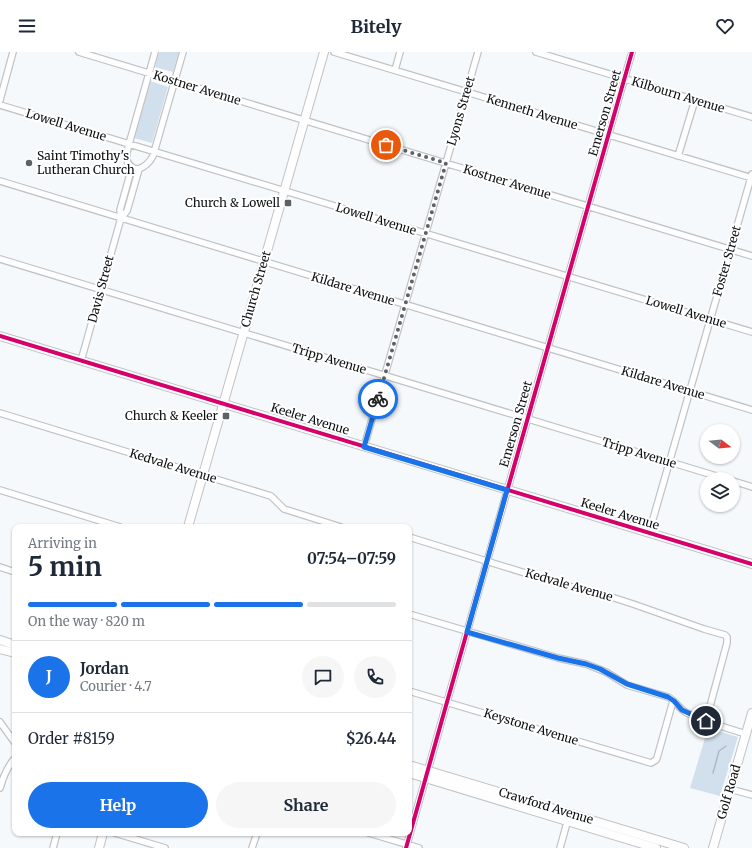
<!DOCTYPE html>
<html lang="en">
<head>
<meta charset="utf-8">
<style>
  :root { --surface:#fff; --page:#f6f6f7; --text:#1f2937; --muted:#747a83; --line:#e0e1e3; --accent:#1a73e8 }
  body { margin:0; font-family:Merriweather,serif; background:var(--page); color:var(--text); height:100vh; display:flex; flex-direction:column; font-size:15px; white-space:nowrap }
  * { box-sizing:border-box; margin:0 }
  p { font-size:13px; color:var(--muted) }
  .icon { flex:none; width:22px; height:22px; fill:none; stroke:currentColor; stroke-width:2; stroke-linecap:round; stroke-linejoin:round }
  .map { position:relative; flex:1; overflow:hidden }
  .sheet { position:absolute; left:12px; top:472px; width:400px; height:312px; display:flex; flex-direction:column; background:var(--surface); border-radius:8px; box-shadow:0 1px 3px #0004 }
  .sheet>* { flex:none }
  .needle { width:26px; rotate:106deg }
  .controls { position:absolute; left:700px; top:372px; display:grid; gap:8px }
  .controls a { display:grid; place-items:center; width:40px; height:40px; border-radius:50%; background:var(--surface); box-shadow:0 1px 3px #0004; font-size:20px }
  .pin { position:absolute; display:grid; place-items:center; width:34px; height:34px; color:#fff; margin:-17px; border:2px solid #fff; border-radius:50%; box-shadow:0 1px 4px #0007 }
  .courier { position:absolute; display:grid; place-items:center; width:40px; height:40px; margin:-20px; border:3px solid #1a73e8; border-radius:50%; background:#fff; color:#222; box-shadow:0 1px 5px #0007 }
  .headline em { font-style:normal; font-weight:700 }
  .headline div { display:flex; flex-direction:column-reverse }
  .headline { display:flex; align-items:center; justify-content:space-between; height:68px; padding:0 16px }
  h1 { font-size:26px; font-weight:700; line-height:30px }
  .bar { display:grid; grid-template-columns:repeat(4,1fr); gap:6px 4px; align-content:center; height:48px; padding:0 16px }
  .bar i { height:5px; border-radius:3px; background:var(--line) }
  .bar .on { background:var(--accent) }
  .bar p { grid-column:span 4 }
  .line { display:flex; align-items:center; gap:10px; padding:0 16px; border-top:1px solid var(--line) }
  .line div { flex:1 }
  .round { display:grid; place-items:center; flex:none; width:42px; height:42px; border-radius:21px; background:var(--page) }
  .button { display:flex; gap:8px; margin-top:auto; padding:8px 16px }
  .button a { flex:1; height:46px; border-radius:24px; background:var(--accent); color:#fff; font-size:16px; font-weight:700; line-height:46px; text-align:center }
  .button a+a { background:var(--page); color:var(--text) }
  header { display:flex; justify-content:space-between; align-items:center; height:52px; padding:0 16px; background:var(--surface); font-size:18px; font-weight:700 }
  .map>svg:first-child { display:block }
  .green { fill:#d2e0ed }
  .lines { fill:none; stroke-linecap:round; stroke-linejoin:round }
  .stream { stroke:#a9bacc; stroke-width:1.5 }
  .street-casing { stroke:#c1c4c6; stroke-width:8 }
  .secondary-casing { stroke:#c1c4c6; stroke-width:10 }
  .street { stroke:#fefeff; stroke-width:5.5 }
  .secondary { stroke:#fefeff; stroke-width:8 }
  .cycleway-casing { stroke:#fff; stroke-width:6 }
  .cycleway { stroke:#d6006c; stroke-width:4 }
  .done { stroke:#5f6264; stroke-width:4; stroke-dasharray:0 7.2 }
  .route { stroke:#1a73e8; stroke-width:5 }
  .poi-dot { fill:#5f6264; stroke:#fff; stroke-width:1.5 }
  .labels { text-anchor:middle; stroke-width:4; stroke-linejoin:round; paint-order:stroke }
  .street-label { font-size:12px; fill:#0d1012; stroke:#fff }
  .poi-label { font-size:12px; fill:#0d1012; stroke:#fff; text-anchor:end }
</style>
</head>
<body>
<header><svg class="icon" aria-label="menu" viewBox="0 0 24 24"><path d="M4 6h16M4 12h16M4 18h16"/></svg>Bitely<svg class="icon" aria-label="heart" viewBox="0 0 24 24"><path d="M12 20l-8-8c-3-5 5-10 8-4 3-6 11-1 8 4z"/></svg></header>
<div class="map">
<svg width="752" height="796" viewBox="0 0 752 796">
  <rect width="100%" height="100%" fill="#f6f9fc"/>
  <path class="green" d="M159 0H179L173 20 155 15Z
    M150 29 168 35 152 91 134 86Z
    M708 676 738 685 720 744 690 736Z"/>
  <g class="lines">
    <path class="stream" d="M713 721 719 699 726 694"/>
    <defs>
      <path id="street" d="M79 0 752 204
        M155 0 129 92C127 100 124 110 132 115 134 117 137 117 139 117 146 114 150 110 153 104L183 0
        M334 0 752 126
        M536 0 752 65
        M395 18 400 0
        M0 48 13 0
        M0 53 752 280
        M678 104 695 48
        M0 129 752 358
        M121 166 127 159 139 117
        M0 207 726 427
        M81 309 121 166 120 158 132 115
        M0 361 271 444 284 457 341 475
        M364 395 478 0
        M733 429 752 435
        M0 438 120 475
        M649 481 752 122
        M409 485 567 534 602 542 633 552 704 577 725 583 727 585V591L706 669
        M0 515 15 520
        M409 562 558 606 586 612 606 620 627 633 668 645C676 649 679 657 687 661 706 670 726 676 746 682
        M409 639 651 711 656 708 657 706 673 649
        M0 670 15 691
        M0 736C3 725 7 715 15 706
        M730 737 752 743
        M115 781 165 796
        M369 781 419 796
        M53 796 57 781
        M252 796 257 781
        M406 796 447 650 632 0
        M560 796 568 767"/>
      <path id="secondary" d="M0 284 752 512
        M188 475 324 0
        M0 588 15 593
        M0 597 15 601
        M409 713 684 796
        M409 721 656 796
        M99 796 103 781
        M713 796 752 661"/>
    </defs>
    <use href="#street" class="street-casing"/>
    <use href="#secondary" class="secondary-casing"/>
    <use href="#street" class="street"/>
    <use href="#secondary" class="secondary"/>
    <defs>
      <path id="cycleway" d="M0 284 752 512
        M406 796 447 650 632 0"/>
    </defs>
    <use href="#cycleway" class="cycleway-casing"/>
    <use href="#cycleway" class="cycleway"/>
  </g>
  <g class="lines">
    <path class="done" d="M378 347 446 111 386 93"/>
    <path class="route" d="M378 347 364 395 507 438 467 580 558 606 586 612 600 617 627 632 668 645 674 649 682 658 706 669"/>
  </g>
  <g class="poi-dot">
    <circle cx="29" cy="111" r="4"/>
    <rect x="284" y="147" width="8" height="8" rx="2"/>
    <rect x="222" y="360" width="8" height="8" rx="2"/>
  </g>
  <g class="labels">
    <g class="street-label">
      <text transform="translate(197 36) rotate(17)" y="4">Kostner Avenue</text>
      <text transform="translate(678 43) rotate(17)" y="4">Kilbourn Avenue</text>
      <text transform="translate(461 59) rotate(-74)" y="4">Lyons Street</text>
      <text transform="translate(532 60) rotate(17)" y="4">Kenneth Avenue</text>
      <text transform="translate(605 61) rotate(-74)" y="4">Emerson Street</text>
      <text transform="translate(66 73) rotate(17)" y="4">Lowell Avenue</text>
      <text transform="translate(507 130) rotate(17)" y="4">Kostner Avenue</text>
      <text transform="translate(376 167) rotate(17)" y="4">Lowell Avenue</text>
      <text transform="translate(727 209) rotate(-74)" y="4">Foster Street</text>
      <text transform="translate(101 237) rotate(-75)" y="4">Davis Street</text>
      <text transform="translate(256 237) rotate(-74)" y="4">Church Street</text>
      <text transform="translate(353 237) rotate(17)" y="4">Kildare Avenue</text>
      <text transform="translate(686 260) rotate(17)" y="4">Lowell Avenue</text>
      <text transform="translate(329 307) rotate(17)" y="4">Tripp Avenue</text>
      <text transform="translate(663 331) rotate(17)" y="4">Kildare Avenue</text>
      <text transform="translate(310 367) rotate(17)" y="4">Keeler Avenue</text>
      <text transform="translate(516 372) rotate(-74)" y="4">Emerson Street</text>
      <text transform="translate(639 401) rotate(17)" y="4">Tripp Avenue</text>
      <text transform="translate(173 414) rotate(17)" y="4">Kedvale Avenue</text>
      <text transform="translate(620 462) rotate(17)" y="4">Keeler Avenue</text>
      <text transform="translate(569 533) rotate(16)" y="4">Kedvale Avenue</text>
      <text transform="translate(531 675) rotate(17)" y="4">Keystone Avenue</text>
      <text transform="translate(729 740) rotate(-74)" y="4">Golf Road</text>
      <text transform="translate(546 754) rotate(17)" y="4">Crawford Avenue</text>
    </g>
    <g class="poi-label">
      <text x="37" y="108" text-anchor="start">Saint Timothy's<tspan x="37" dy="14">Lutheran Church</tspan></text>
      <text x="280" y="155">Church &amp; Lowell</text>
      <text x="218" y="368">Church &amp; Keeler</text>
    </g>
  </g>
</svg>
<div class="controls">
<a><svg class="needle" viewBox="-14 -14 28 28"><path d="M0-13l5 13h-10z" fill="#e53935"/><path d="M0 13l5-13h-10z" fill="#747a83"/></svg></a>
<a><svg class="icon" aria-label="layers" viewBox="0 0 24 24"><path d="M12 4l9 5-9 5-9-5zM3 14l9 5 9-5"/></svg></a>
</div>
<div class="pin" style="left:386px;top:93px;background:#ea580c"><svg class="icon" aria-label="bag" viewBox="0 0 24 24"><path d="M5 8h14l-1 12H6zM9 8a3 3 0 0 1 6 0"/></svg></div>
<div class="pin" style="left:706px;top:669px;background:#1f2937"><svg class="icon" aria-label="home" viewBox="0 0 24 24"><path d="M3 11l9-7 9 7M6 9v11h12V9"/></svg></div>
<div class="courier" style="left:378px;top:347px"><svg class="icon" aria-label="bike" viewBox="0 0 24 24"><circle cx="6" cy="16" r="4"/><circle cx="18" cy="16" r="4"/><path d="M6 16l4-8h5l3 8M10 8l3 8H6M13 5h3"/></svg></div>
<section class="sheet">
<div class="headline"><div><h1>5 min</h1><p>Arriving in</p></div><em>07:54–07:59</em></div>
<div class="bar"><i class="on"></i><i class="on"></i><i class="on"></i><i></i><p>On the way · 820 m</p></div>
<div class="line" style="height:72px"><b class="round" style="background:var(--accent);color:#fff">J</b><div><b>Jordan</b><p>Courier · 4.7</p></div><a class="round"><svg class="icon" aria-label="chat" viewBox="0 0 24 24"><path d="M4 5h16v11H9l-5 4z"/></svg></a><a class="round"><svg class="icon" aria-label="phone" viewBox="0 0 24 24"><path d="M5 4h4l2 5-3 2q2 4 5 5l2-3 5 2v4C11 20 4 13 5 4z"/></svg></a></div>
<div class="line" style="height:52px"><div>Order #8159</div><b>$26.44</b></div>
<div class="button"><a>Help</a><a>Share</a></div>
</section>
</div>
</body>
</html>
